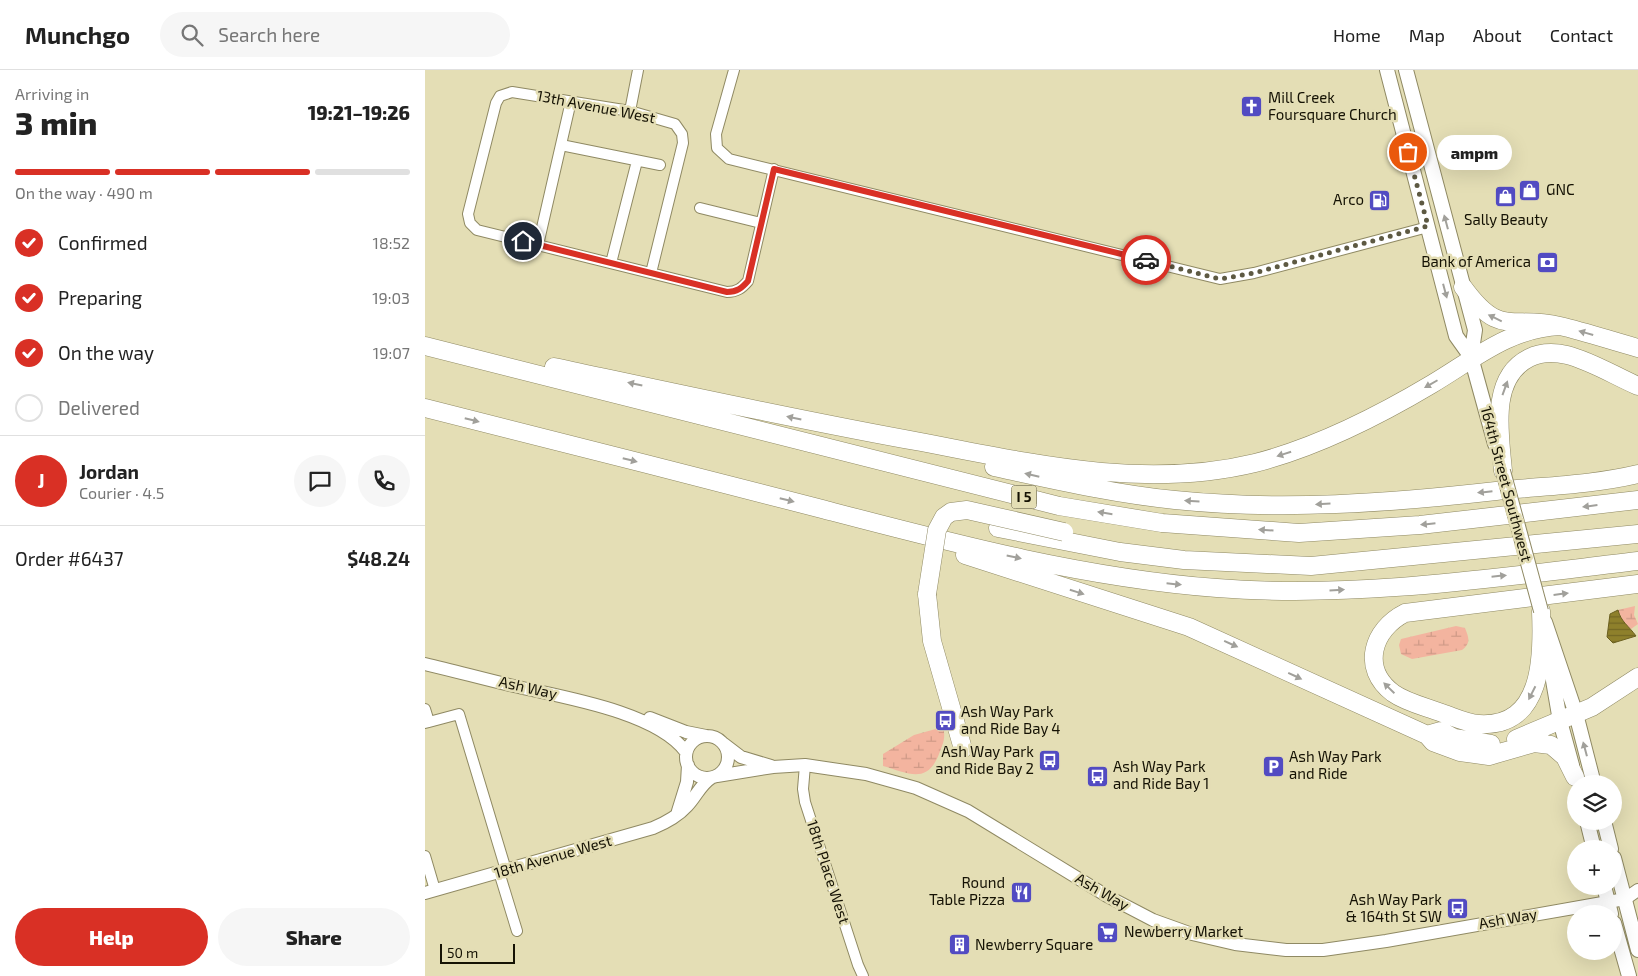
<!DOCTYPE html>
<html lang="en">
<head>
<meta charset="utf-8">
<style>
  :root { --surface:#fff; --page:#f6f6f6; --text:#222; --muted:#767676; --line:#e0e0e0; --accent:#d93025 }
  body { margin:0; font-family:"Exo 2",sans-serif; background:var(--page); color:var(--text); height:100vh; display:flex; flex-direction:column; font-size:19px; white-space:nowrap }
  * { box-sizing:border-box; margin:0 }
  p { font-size:16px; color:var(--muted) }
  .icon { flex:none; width:28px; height:28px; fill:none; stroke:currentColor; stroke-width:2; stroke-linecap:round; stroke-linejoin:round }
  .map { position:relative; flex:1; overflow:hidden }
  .details { display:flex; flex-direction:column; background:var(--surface); width:425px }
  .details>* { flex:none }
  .fabs { position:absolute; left:1142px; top:705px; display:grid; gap:10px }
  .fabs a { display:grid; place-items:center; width:55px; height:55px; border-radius:50%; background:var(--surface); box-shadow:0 5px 20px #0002; font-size:25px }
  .scale { position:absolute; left:15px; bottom:12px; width:75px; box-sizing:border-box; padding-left:5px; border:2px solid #151204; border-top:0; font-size:14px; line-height:18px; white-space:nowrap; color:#151204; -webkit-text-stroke:4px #e4deb5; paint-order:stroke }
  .pin { position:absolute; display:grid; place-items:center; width:42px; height:42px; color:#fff; margin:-21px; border:2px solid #fff; border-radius:50%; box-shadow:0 1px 5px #0007 }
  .courier { position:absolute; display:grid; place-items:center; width:50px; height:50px; margin:-25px; border:4px solid #d93025; border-radius:50%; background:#fff; color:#222; box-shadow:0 1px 6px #0007 }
  .bubble { position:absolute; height:35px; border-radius:18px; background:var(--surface); box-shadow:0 5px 20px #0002; font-size:16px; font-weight:800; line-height:35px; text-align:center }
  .head em { font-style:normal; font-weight:800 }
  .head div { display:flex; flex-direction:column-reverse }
  .head { display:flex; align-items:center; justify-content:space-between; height:85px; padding:0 15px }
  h1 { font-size:32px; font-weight:800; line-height:38px }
  .bar { display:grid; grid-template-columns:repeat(4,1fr); gap:8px 5px; align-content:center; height:60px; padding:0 15px }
  .bar i { height:6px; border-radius:4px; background:var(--line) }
  .bar .active { background:var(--accent) }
  .bar p { grid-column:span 4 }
  .line { display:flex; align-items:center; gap:12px; padding:0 15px; border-top:1px solid var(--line) }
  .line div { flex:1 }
  .round { display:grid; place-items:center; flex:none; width:52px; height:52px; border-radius:26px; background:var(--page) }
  ol { padding:0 15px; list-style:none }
  li { display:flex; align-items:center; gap:15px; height:55px }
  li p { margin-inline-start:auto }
  li .icon { padding:5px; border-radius:50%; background:var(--accent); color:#fff; stroke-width:4 }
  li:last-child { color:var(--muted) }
  li i { width:28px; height:28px; border:2px solid var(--line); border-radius:50% }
  .button { display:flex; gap:10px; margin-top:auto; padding:10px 15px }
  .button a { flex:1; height:58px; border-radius:30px; background:var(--accent); color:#fff; font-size:20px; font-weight:800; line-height:58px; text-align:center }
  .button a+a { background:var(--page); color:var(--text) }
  header { display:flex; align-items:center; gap:30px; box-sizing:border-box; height:70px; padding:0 25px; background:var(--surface); border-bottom:1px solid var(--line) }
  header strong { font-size:24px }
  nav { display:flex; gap:28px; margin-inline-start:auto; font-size:18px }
  .search { width:350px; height:45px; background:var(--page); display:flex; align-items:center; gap:12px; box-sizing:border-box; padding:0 18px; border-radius:28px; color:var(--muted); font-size:19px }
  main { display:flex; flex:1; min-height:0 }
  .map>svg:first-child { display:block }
  .wetland { fill:url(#wetland-marsh) }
  .water { fill:url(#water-rules); stroke:#6a5f1f }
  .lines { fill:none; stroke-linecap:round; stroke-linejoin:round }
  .minor-casing { stroke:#8f8963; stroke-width:12 }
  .tertiary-casing { stroke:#8f8963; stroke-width:14 }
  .secondary-casing { stroke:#8f8963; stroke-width:16 }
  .motorway-casing { stroke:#8f8963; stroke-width:19 }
  .minor { stroke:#fff; stroke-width:10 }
  .tertiary { stroke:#fff; stroke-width:12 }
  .secondary { stroke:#fff; stroke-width:14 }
  .motorway { stroke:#fff; stroke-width:18 }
  .secondary-bridge-casing { stroke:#8f8963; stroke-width:16; stroke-linecap:butt }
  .motorway-bridge-casing { stroke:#8f8963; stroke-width:19; stroke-linecap:butt }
  .secondary-bridge { stroke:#fff; stroke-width:14 }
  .motorway-bridge { stroke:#fff; stroke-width:18 }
  .oneway { fill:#a1a09b }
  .done { stroke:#5d5942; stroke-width:5; stroke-dasharray:0 9 }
  .route { stroke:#d93025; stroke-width:6 }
  .labels { text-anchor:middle; stroke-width:5; stroke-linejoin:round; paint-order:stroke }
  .shield { fill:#e4deb5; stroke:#534f39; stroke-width:1 }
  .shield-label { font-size:14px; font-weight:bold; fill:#151204 }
  .poi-label { font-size:15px; fill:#151204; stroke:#e4deb5; text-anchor:start }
  .street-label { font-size:15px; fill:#151204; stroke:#e4deb5 }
</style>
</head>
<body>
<header>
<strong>Munchgo</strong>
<div class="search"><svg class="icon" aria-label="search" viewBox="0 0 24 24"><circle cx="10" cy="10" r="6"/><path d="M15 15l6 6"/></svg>Search here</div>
<nav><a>Home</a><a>Map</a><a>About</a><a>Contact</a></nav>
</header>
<main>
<section class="details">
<div class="head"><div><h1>3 min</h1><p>Arriving in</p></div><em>19:21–19:26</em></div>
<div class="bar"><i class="active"></i><i class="active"></i><i class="active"></i><i></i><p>On the way · 490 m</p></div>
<ol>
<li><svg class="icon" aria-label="check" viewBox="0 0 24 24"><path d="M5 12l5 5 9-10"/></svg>Confirmed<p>18:52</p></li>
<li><svg class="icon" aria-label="check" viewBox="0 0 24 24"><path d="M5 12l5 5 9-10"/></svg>Preparing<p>19:03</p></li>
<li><svg class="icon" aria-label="check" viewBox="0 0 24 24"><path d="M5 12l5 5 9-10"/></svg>On the way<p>19:07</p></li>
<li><i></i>Delivered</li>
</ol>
<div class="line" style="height:90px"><b class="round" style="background:var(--accent);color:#fff">J</b><div><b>Jordan</b><p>Courier · 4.5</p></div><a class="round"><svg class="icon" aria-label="chat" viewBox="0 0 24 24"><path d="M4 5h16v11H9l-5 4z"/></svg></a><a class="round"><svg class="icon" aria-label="phone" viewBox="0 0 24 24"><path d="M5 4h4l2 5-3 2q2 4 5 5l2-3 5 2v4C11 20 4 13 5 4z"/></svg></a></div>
<div class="line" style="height:65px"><div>Order #6437</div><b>$48.24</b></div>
<div class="button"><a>Help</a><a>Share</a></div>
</section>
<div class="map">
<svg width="1213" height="906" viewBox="0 0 1213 906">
  <defs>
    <pattern id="wetland-marsh" width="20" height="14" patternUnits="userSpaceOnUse" patternTransform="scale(1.25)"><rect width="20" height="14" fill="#f3b49f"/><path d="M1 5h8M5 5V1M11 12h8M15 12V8" fill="none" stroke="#cf9a87"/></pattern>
    <pattern id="water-rules" width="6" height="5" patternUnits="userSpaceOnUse" patternTransform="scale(1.25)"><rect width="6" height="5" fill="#8e802b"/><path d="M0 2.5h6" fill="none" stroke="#736723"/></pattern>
  </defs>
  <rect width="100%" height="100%" fill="#e4deb5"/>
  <path class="wetland" d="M1210 536 1209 545 1213 554 1206 559 1199 554 1193 540Z
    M1031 556 1040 558C1044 568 1046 573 1037 580L987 589 976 584 974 575 976 569Z
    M518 657C521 668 518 674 514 684 502 715 483 703 458 696V684L489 665Z"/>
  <path class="water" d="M1193 540C1196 552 1204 556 1211 566L1188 573 1182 567 1185 544Z"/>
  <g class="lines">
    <defs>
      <path id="minor" d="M309 0 291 64 292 78 304 89 795 209 829 203 1003 157
        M205 41 213 0
        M136 75 235 95
        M275 138 336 153
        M113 175 146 31
        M186 193 212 91
        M226 203 258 73 257 64 250 54 205 41 87 22 75 26 71 33 43 144 45 153 52 160 302 222C312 222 317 218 323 211L349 99
        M0 639 4 652 0 653
        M4 652 34 644 81 800
        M380 695 378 719 380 732 433 895 438 906
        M0 786 10 820
        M74 802 92 861"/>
      <path id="tertiary" d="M0 594C30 601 59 609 89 616 137 627 232 642 261 682
        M225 648 261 662 281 666
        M261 687a21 21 0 1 1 42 0a21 21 0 1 1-42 0Z
        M299 674 316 687 346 696
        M292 706 348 697 380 695 441 704 491 718 543 741 682 826 728 850 767 864 810 874 861 880H898L961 871 1200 829 1213 820
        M253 741 262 712 263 695
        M0 823 228 758C240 753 253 746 262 736 271 727 275 715 286 708"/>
      <path id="secondary" d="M962 0 1031 266 1046 287 1070 374
        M981 0 1050 260 1046 287
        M1120 552 1151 644 1169 714
        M1124 587 1135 651 1147 695
        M1162 751 1169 779
        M1179 751 1186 779
        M1189 788 1213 880
        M1179 816 1186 844
        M1189 853 1204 906"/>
      <path id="motorway" d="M1038 217C1075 268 1085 245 1135 256 1161 262 1187 271 1213 278
        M0 276 634 436 737 453 874 463 995 455 1213 430
        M129 297C251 323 373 350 496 372 605 393 719 420 830 393 889 378 955 345 1007 314 1049 289 1085 258 1135 256
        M0 338C132 371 265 405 397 439 527 473 658 508 792 518 930 529 1076 507 1213 491
        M569 397C629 410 689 424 750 430 857 441 965 433 1071 421 1118 416 1167 415 1213 404
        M1078 401C1075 365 1064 308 1104 288 1116 282 1129 282 1142 285 1166 291 1190 306 1213 316
        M573 458 695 482 759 490 886 496 1213 464
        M540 485 764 557 1002 665 1008 672 1035 682 1064 686 1109 673 1126 675 1140 687 1150 707
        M502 524 507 571 538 679
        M1116 541C1118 586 1118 658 1054 654 1041 653 1029 647 1017 643 1002 637 982 633 968 623 935 598 948 559 980 543L1213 514
        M1002 665 1016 661 1029 668 1066 674
        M1091 669 1167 637 1213 607"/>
    </defs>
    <use href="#minor" class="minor-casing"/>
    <use href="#tertiary" class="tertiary-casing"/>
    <use href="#secondary" class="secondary-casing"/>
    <use href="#motorway" class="motorway-casing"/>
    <use href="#minor" class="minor"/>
    <use href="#tertiary" class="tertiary"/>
    <use href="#secondary" class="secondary"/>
    <use href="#motorway" class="motorway"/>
    <defs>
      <path id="secondary-bridge" d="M1078 401 1116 541"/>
      <path id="motorway-bridge" d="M502 524 512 460 519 447 526 442 542 440 639 462"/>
    </defs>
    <use href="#secondary-bridge" class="secondary-bridge-casing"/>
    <use href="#motorway-bridge" class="motorway-bridge-casing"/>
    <use href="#secondary-bridge" class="secondary-bridge"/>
    <use href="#motorway-bridge" class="motorway-bridge"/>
  </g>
  <defs><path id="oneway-solid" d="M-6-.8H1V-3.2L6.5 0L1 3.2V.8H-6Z" transform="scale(1.25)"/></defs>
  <g class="oneway">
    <use href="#oneway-solid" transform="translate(1021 152) rotate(-105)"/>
    <use href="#oneway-solid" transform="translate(1020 221) rotate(75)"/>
    <use href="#oneway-solid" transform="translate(1070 248) rotate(-154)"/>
    <use href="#oneway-solid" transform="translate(1161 263) rotate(-164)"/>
    <use href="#oneway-solid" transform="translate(210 314) rotate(-168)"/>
    <use href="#oneway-solid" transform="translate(1006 314) rotate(150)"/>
    <use href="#oneway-solid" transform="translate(1080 318) rotate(-70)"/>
    <use href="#oneway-solid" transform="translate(369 348) rotate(-168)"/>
    <use href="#oneway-solid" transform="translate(47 350) rotate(14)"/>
    <use href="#oneway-solid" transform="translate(859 384) rotate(162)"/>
    <use href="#oneway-solid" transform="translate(205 390) rotate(14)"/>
    <use href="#oneway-solid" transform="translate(607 405) rotate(-167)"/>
    <use href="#oneway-solid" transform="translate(1060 422) rotate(174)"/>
    <use href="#oneway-solid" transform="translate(362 430) rotate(14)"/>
    <use href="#oneway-solid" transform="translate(767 431) rotate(-177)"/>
    <use href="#oneway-solid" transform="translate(898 434) rotate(177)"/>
    <use href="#oneway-solid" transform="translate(1165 436) rotate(173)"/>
    <use href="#oneway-solid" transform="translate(680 443) rotate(-171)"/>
    <use href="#oneway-solid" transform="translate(1003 454) rotate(174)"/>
    <use href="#oneway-solid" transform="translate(841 460) rotate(-176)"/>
    <use href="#oneway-solid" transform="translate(589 487) rotate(12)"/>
    <use href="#oneway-solid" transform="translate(1074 506) rotate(-6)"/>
    <use href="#oneway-solid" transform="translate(749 514) rotate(6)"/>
    <use href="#oneway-solid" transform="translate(912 520) rotate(-3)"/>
    <use href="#oneway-solid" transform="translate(652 522) rotate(17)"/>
    <use href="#oneway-solid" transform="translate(1136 524) rotate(-7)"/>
    <use href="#oneway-solid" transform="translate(806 574) rotate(24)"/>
    <use href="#oneway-solid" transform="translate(870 606) rotate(25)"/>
    <use href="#oneway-solid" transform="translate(964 618) rotate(-136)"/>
    <use href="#oneway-solid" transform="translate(1107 623) rotate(117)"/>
    <use href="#oneway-solid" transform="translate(1160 679) rotate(-105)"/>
  </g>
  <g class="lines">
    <path class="done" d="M721 190 795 209 829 203 1003 156 983 82"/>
    <path class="route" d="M98 171 302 222C312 222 317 218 323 211L349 99 721 190"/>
  </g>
  <defs>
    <symbol id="church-square" viewBox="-11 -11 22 22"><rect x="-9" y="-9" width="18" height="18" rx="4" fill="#524bc2" stroke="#e4deb5"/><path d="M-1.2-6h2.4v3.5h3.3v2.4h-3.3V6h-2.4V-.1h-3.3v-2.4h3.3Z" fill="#fff"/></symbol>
    <symbol id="shop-square" viewBox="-11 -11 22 22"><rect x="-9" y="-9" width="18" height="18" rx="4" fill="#524bc2" stroke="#e4deb5"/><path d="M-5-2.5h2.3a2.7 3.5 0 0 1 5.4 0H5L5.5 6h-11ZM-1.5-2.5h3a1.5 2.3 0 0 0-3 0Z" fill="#fff"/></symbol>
    <symbol id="fuel-square" viewBox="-11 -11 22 22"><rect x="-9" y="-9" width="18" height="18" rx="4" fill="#524bc2" stroke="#e4deb5"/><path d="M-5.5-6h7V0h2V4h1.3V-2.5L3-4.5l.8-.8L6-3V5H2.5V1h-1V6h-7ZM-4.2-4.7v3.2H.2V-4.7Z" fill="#fff"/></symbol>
    <symbol id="bank-square" viewBox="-11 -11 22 22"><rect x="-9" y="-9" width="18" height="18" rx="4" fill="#524bc2" stroke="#e4deb5"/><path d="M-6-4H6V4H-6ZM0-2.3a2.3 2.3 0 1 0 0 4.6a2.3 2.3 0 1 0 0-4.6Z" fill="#fff"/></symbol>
    <symbol id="bus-square" viewBox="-11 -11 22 22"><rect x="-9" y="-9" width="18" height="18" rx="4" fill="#524bc2" stroke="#e4deb5"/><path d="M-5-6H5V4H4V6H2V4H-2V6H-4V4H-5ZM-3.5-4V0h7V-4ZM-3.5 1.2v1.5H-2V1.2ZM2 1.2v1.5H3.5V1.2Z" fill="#fff"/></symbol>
    <symbol id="parking-square" viewBox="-11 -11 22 22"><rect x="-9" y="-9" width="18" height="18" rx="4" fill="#524bc2" stroke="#e4deb5"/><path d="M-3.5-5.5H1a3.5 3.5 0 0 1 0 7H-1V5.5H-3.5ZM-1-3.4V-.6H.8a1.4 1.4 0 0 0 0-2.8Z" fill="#fff"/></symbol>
    <symbol id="restaurant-square" viewBox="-11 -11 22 22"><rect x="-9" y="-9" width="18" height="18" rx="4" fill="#524bc2" stroke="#e4deb5"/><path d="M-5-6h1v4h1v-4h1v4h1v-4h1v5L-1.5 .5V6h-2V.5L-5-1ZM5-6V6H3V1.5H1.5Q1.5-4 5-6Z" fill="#fff"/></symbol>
    <symbol id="supermarket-square" viewBox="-11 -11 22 22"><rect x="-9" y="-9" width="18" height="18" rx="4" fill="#524bc2" stroke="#e4deb5"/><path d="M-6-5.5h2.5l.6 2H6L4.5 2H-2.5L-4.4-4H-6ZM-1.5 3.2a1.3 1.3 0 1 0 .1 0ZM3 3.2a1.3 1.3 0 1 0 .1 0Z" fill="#fff"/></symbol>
    <symbol id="building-square" viewBox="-11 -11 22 22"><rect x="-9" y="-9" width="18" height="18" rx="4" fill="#524bc2" stroke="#e4deb5"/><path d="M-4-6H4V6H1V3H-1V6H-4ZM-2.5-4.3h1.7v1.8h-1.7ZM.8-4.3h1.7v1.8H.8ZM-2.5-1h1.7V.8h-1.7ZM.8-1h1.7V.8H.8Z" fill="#fff"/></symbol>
  </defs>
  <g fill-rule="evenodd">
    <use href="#church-square" x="814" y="24" width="25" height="25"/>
    <use href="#shop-square" x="1092" y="108" width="25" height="25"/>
    <use href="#shop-square" x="1068" y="114" width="25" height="25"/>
    <use href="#fuel-square" x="942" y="118" width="25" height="25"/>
    <use href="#bank-square" x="1110" y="180" width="25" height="25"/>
    <use href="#bus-square" x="508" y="638" width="25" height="25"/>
    <use href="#bus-square" x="612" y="678" width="25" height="25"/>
    <use href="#parking-square" x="836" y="684" width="25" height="25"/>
    <use href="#bus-square" x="660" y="694" width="25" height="25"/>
    <use href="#restaurant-square" x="584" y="810" width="25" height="25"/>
    <use href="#bus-square" x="1020" y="826" width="25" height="25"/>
    <use href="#supermarket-square" x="670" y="850" width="25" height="25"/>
    <use href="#building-square" x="522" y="862" width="25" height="25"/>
  </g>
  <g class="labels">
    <rect class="shield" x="586.5" y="415.5" width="25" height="23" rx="4"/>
    <g class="shield-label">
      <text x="599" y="432">I 5</text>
    </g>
    <g class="poi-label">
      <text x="843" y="33">Mill Creek<tspan x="843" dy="17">Foursquare Church</tspan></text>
      <text x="1121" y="125">GNC</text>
      <text x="939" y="135" text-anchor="end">Arco</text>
      <text x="1081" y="155" text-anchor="middle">Sally Beauty</text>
      <text x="1106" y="197" text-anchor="end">Bank of America</text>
      <text x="536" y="647">Ash Way Park<tspan x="536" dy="17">and Ride Bay 4</tspan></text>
      <text x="609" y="687" text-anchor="end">Ash Way Park<tspan x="609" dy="17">and Ride Bay 2</tspan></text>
      <text x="864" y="692">Ash Way Park<tspan x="864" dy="17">and Ride</tspan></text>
      <text x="688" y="702">Ash Way Park<tspan x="688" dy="17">and Ride Bay 1</tspan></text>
      <text x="580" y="818" text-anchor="end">Round<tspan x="580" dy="17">Table Pizza</tspan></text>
      <text x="1017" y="835" text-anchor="end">Ash Way Park<tspan x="1017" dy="17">&amp; 164th St SW</tspan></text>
      <text x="699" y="867">Newberry Market</text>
      <text x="550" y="880">Newberry Square</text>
    </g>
    <g class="street-label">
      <text transform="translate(171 37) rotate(11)" y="5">13th Avenue West</text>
      <text transform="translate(1081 414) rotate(75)" y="5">164th Street Southwest</text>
      <text transform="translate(103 618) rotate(13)" y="5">Ash Way</text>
      <text transform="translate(128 787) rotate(-16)" y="5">18th Avenue West</text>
      <text transform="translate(403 802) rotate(72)" y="5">18th Place West</text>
      <text transform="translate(677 822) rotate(30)" y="5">Ash Way</text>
      <text transform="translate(1083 849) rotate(-10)" y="5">Ash Way</text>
    </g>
  </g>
</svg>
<div class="fabs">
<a><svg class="icon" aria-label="layers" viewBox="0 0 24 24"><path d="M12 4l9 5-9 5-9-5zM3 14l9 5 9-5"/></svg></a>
<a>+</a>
<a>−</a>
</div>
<div class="scale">50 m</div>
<div class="pin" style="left:983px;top:82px;background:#ea580c"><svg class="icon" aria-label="bag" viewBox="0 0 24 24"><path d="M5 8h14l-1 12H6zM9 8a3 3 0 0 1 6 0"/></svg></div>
<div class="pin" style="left:98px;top:171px;background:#1f2937"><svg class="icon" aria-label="home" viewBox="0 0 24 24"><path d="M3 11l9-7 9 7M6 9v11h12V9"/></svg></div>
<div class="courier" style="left:721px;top:190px"><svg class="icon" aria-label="car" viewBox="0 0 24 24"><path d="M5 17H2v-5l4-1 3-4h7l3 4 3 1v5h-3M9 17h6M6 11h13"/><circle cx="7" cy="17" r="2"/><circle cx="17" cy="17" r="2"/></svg></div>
<div class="bubble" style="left:1012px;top:65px;width:75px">ampm</div>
</div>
</main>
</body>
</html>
